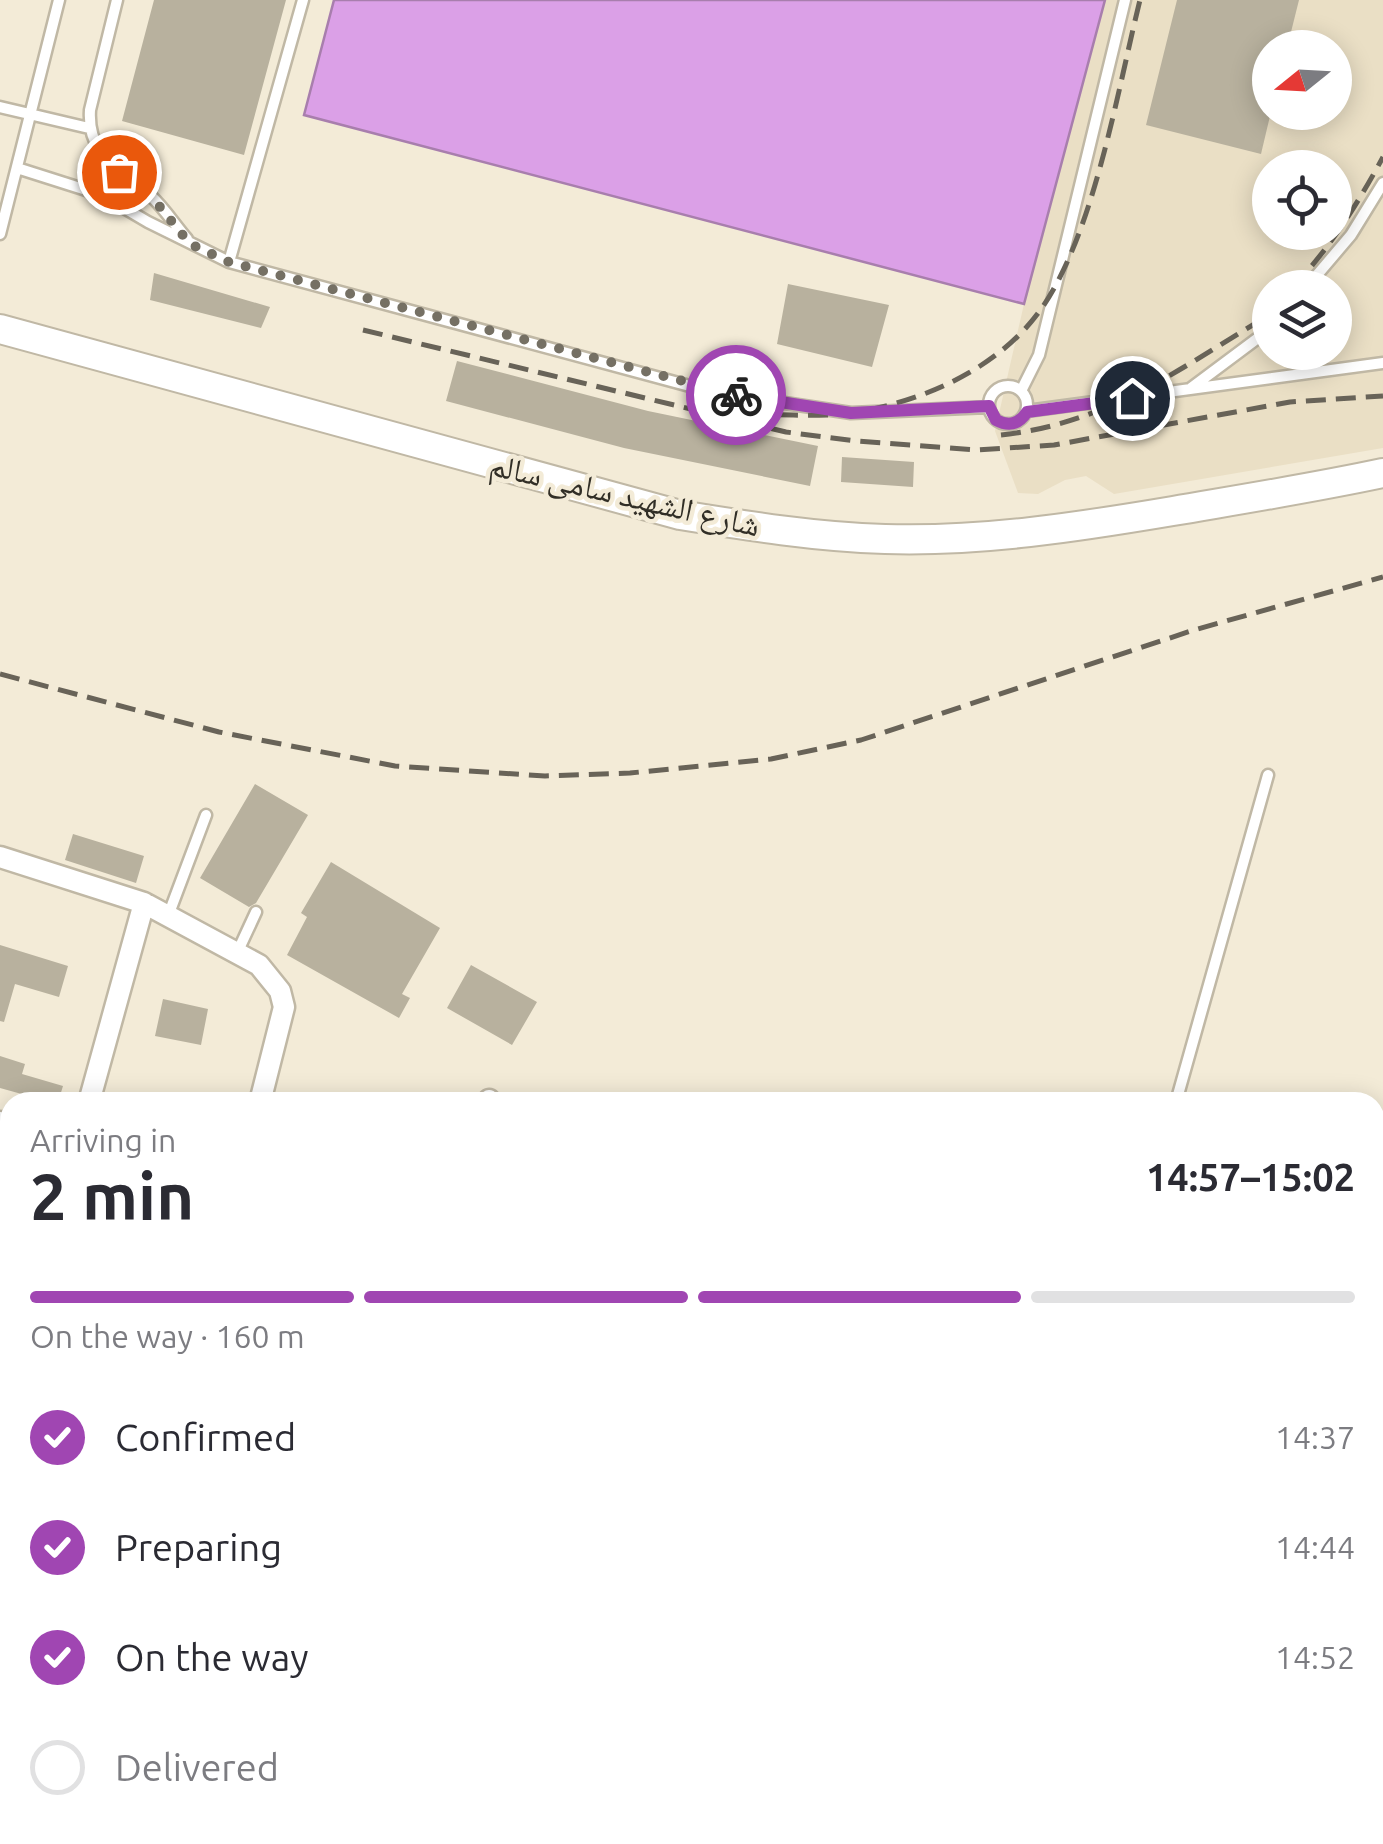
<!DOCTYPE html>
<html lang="en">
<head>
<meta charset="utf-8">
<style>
  :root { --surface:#fff; --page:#f2f2f3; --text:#2b2b33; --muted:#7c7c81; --line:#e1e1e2; --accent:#a046b2 }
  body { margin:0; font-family:Ubuntu,"Noto Naskh Arabic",sans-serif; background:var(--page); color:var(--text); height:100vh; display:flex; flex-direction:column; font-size:38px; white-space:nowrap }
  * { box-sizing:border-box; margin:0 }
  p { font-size:32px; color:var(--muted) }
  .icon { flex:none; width:55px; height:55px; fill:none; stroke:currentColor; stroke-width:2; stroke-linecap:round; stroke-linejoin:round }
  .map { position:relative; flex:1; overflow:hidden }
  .details { position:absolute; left:0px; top:1092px; width:1385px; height:752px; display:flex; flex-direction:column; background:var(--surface); border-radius:30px 30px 0 0; box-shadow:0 5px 25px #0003 }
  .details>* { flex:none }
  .needle { width:65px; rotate:252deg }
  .controls { position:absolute; left:1252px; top:30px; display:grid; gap:20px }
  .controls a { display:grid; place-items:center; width:100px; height:100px; border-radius:50%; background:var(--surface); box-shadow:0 5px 25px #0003; font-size:50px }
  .pin { position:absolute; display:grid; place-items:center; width:85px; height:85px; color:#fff; margin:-42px; border:5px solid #fff; border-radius:50%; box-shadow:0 2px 10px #0007 }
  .courier { position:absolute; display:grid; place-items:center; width:100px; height:100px; margin:-50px; border:8px solid #a046b2; border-radius:50%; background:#fff; color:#222; box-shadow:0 2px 12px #0007 }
  .overview em { font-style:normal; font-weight:700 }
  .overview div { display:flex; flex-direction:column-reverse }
  .overview { display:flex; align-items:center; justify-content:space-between; height:170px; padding:0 30px }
  h1 { font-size:65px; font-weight:700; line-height:75px }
  .bar { display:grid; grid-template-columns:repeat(4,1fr); gap:15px 10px; align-content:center; height:120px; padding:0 30px }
  .bar i { height:12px; border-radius:8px; background:var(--line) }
  .bar .selected { background:var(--accent) }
  .bar p { grid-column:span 4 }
  ol { padding:0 30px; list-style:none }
  li { display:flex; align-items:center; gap:30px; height:110px }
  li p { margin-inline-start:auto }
  li .icon { padding:10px; border-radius:50%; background:var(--accent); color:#fff; stroke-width:4 }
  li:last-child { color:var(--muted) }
  li i { width:55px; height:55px; border:5px solid var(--line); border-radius:50% }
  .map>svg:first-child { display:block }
  .built { fill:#eadfc5; fill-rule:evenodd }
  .green { fill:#e1c784 }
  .water { fill:#dba0e7; stroke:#a87ead; stroke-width:2.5 }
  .building { fill:#b8b19e }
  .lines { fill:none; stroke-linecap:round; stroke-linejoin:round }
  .service-casing { stroke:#c0b8a5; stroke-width:15 }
  .minor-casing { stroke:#c0b8a5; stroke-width:25 }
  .tertiary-casing { stroke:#c0b8a5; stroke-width:28 }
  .secondary-casing { stroke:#c0b8a5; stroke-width:32 }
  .trunk-casing { stroke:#c0b8a5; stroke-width:38 }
  .service { stroke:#fff; stroke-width:10 }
  .minor { stroke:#fff; stroke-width:20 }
  .tertiary { stroke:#fff; stroke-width:22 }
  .secondary { stroke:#fff; stroke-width:28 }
  .trunk { stroke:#fff; stroke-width:32 }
  .rail { stroke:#686358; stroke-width:5; stroke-dasharray:20 10; stroke-linecap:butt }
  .done { stroke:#757064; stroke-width:10; stroke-dasharray:0 18 }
  .route { stroke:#a046b2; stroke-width:12 }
  .labels { text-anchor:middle; stroke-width:9; stroke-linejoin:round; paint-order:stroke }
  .street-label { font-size:32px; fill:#312e26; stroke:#f3ebd7 }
</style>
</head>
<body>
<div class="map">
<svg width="1383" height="1844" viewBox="0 0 1383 1844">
  <rect width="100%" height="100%" fill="#f3ebd7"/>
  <path class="built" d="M1105 0H1383V448L1114 494 1086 476 1065 480 1038 494 1018 493 995 431 1024 304ZM1270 48H1335V112H1270ZM1270 168H1335V232H1270ZM1270 288H1335V352H1270Z"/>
  <path class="green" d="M1375 1824 1383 1826V1844H1201L1203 1835H1375Z"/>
  <path class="water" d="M334 0H1105L1024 304 304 115Z"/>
  <path class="building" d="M154 0H286L244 155 122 121Z
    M1177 0H1299L1287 48H1270V116L1261 154 1146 125Z
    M154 273 270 307 261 328 150 300Z
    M788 284 889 305 872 367 777 344Z
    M457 361 648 411 818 446 810 486 624 448 446 401Z
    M842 457 914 462 913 487 841 482Z
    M255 784 308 815 256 903 249 907 200 878Z
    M73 834 144 856 136 883 65 860Z
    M331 862 440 928 402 994 410 998 399 1018 287 955 307 917 301 913Z
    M0 945 68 966 59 997 15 984 4 1022 0 1021Z
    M471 965 537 1002 512 1045 447 1008Z
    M163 999 208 1009 201 1045 155 1036Z
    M0 1056 25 1064 22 1074 63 1086 58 1102H34L36 1098 0 1088Z"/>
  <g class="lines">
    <defs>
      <path id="service" d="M117 0 90 110C87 158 121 168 151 196 164 208 175 225 187 239
        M0 107 89 128
        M17 168 102 195 148 222 229 262 712 392 851 413 989 407
        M0 234 59 0
        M229 262 303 0
        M1306 288 1351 235 1383 183
        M989 405a19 19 0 1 1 38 0a19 19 0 1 1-38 0Z
        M1191 388 1270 329
        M1021 391 1039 355 1125 0
        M1027 411 1383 363
        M168 916 206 815
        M237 953 256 912
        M1176 1102 1268 775
        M1375 1782 1383 1784
        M996 1835 1015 1841"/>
      <path id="minor" d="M0 857 144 903 259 965 280 991 284 1007 260 1102
        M89 1102 144 903
        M488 1102 489 1100
        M0 1122 10 1124
        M343 1844 345 1835"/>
      <path id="tertiary" d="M0 1424 10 1388
        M594 1844 596 1835"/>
      <path id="secondary" d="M0 329 680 515C748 526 816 537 885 539 981 542 1078 527 1173 511 1243 499 1313 488 1383 473"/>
      <path id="trunk" d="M0 1269 10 1271
        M0 1298 10 1301
        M1375 1644 1383 1646
        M1375 1672 1383 1674"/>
    </defs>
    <use href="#service" class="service-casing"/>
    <use href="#minor" class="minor-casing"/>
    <use href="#tertiary" class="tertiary-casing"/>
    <use href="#secondary" class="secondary-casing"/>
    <use href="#trunk" class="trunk-casing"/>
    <use href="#service" class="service"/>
    <use href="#minor" class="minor"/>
    <use href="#tertiary" class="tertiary"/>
    <use href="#secondary" class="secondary"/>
    <use href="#trunk" class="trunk"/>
    <path class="rail" d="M1292 288C1330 248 1357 205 1383 157
      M363 330 786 432 856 441 976 450 1054 445 1290 402 1383 396
      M748 414C783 414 821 418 855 412 922 402 997 369 1039 312 1094 236 1117 92 1140 0
      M1001 435C1104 424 1175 372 1261 320L1270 311
      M0 674 219 732 395 766 545 776 630 773 771 759 861 740 1194 630 1383 577"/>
  </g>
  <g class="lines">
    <path class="done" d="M119 172 151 196 190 244 229 262 736 395"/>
    <path class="route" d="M736 395 851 413 989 406 996 420C1009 427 1019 424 1027 412L1132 398"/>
  </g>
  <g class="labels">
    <g class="street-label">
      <text transform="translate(625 495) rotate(13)" y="11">شارع الشهيد سامى سالم</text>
    </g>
  </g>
</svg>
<div class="controls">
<a><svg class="needle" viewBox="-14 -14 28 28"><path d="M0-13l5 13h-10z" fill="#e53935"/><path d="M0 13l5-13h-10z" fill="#7c7c81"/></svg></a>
<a><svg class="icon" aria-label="locate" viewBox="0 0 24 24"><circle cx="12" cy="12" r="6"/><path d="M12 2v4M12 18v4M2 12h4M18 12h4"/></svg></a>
<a><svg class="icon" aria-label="layers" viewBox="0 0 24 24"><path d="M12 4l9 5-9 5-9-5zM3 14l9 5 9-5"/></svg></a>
</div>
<div class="pin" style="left:119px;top:172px;background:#ea580c"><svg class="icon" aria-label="bag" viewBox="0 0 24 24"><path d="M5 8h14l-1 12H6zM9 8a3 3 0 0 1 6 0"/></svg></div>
<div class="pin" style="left:1132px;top:398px;background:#1f2937"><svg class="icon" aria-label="home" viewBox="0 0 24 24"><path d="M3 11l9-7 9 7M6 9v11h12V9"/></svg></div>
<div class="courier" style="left:736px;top:395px"><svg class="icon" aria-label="bike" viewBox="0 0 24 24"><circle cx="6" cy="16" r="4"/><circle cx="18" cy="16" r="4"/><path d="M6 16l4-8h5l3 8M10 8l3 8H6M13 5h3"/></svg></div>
<section class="details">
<div class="overview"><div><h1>2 min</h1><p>Arriving in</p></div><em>14:57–15:02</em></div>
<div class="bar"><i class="selected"></i><i class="selected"></i><i class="selected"></i><i></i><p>On the way · 160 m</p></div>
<ol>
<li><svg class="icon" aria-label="check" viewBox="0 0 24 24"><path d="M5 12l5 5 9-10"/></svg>Confirmed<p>14:37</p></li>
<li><svg class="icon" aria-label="check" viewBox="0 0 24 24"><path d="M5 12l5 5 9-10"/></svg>Preparing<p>14:44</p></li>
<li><svg class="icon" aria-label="check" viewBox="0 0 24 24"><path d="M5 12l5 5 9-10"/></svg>On the way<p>14:52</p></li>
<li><i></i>Delivered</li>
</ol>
</section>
</div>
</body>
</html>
